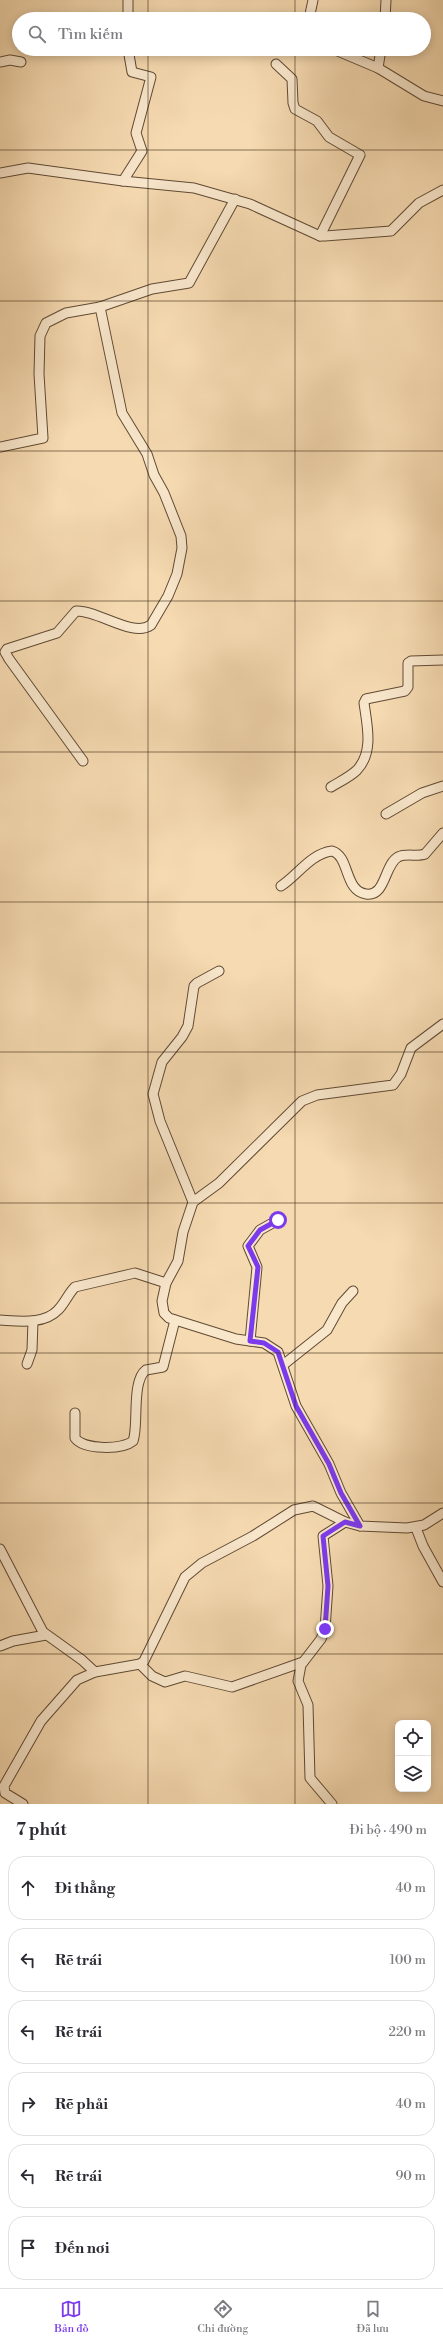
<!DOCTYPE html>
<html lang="vi">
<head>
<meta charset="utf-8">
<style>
  :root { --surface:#fff; --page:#f2f2f3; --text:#2b2b33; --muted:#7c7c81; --line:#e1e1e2; --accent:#7c3aed }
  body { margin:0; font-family:"Libre Bodoni",serif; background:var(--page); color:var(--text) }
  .controls { position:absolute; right:12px; bottom:12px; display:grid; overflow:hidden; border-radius:8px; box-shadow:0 2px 10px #0003 }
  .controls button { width:36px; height:36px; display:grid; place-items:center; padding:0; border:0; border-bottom:1px solid var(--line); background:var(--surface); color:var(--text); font:20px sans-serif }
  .stop { position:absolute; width:12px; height:12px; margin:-9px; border:3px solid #7c3aed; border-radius:50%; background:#fff }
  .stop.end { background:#7c3aed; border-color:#fff; box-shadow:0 1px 4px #0008 }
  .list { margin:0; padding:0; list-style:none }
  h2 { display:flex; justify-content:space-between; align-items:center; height:52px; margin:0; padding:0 16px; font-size:17px }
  h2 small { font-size:13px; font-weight:400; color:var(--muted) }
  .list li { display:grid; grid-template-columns:26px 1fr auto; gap:12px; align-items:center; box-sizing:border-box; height:64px; margin:0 8px 8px; padding:0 8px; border:1px solid var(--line); border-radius:16px }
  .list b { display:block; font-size:15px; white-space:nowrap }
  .list em { font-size:13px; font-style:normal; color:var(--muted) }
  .icon { flex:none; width:22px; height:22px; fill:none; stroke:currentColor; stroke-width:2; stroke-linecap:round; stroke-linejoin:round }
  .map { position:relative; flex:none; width:443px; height:1804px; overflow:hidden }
  .search { position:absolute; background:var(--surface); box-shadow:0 2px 10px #0003; left:12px; right:12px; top:12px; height:44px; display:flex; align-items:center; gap:10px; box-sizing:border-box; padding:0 14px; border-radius:22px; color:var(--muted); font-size:15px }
  .sheet { height:484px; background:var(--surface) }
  nav { display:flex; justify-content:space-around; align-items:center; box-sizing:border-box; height:56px; border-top:1px solid var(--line); background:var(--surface); font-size:11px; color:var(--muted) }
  nav a { display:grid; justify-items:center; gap:2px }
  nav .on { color:var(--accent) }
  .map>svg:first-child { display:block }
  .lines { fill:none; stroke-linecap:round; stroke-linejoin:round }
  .minor-casing { stroke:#604a34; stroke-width:11 }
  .minor { stroke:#f9e7cc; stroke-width:9 }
  .route { stroke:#7c3aed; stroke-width:5 }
  .grid { fill:none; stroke:#2e1a0a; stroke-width:1; stroke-opacity:0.55 }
</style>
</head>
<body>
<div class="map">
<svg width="443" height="1804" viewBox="0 0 443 1804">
  <rect width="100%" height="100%" fill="#f6dab1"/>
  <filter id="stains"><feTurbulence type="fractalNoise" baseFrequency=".005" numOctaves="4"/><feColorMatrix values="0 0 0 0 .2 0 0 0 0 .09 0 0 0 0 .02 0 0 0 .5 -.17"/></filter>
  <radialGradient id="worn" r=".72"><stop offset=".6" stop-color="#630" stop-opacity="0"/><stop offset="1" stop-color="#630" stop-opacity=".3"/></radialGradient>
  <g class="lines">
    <defs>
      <g id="minor">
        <path d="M128,19V0"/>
        <path d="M309,19L313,0"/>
        <path d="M385,19L386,0"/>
        <path d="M333,49L378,68L424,96L443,101"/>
        <path d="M0,62L10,60L21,62"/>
        <path d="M276,64L292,79L293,103L295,109L317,121L329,137L360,155L320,236"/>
        <path d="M378,68L381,49"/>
        <path d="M0,173L28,168L123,181L194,188L250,204L320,236H325L391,231L419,203L443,190"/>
        <path d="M123,181L142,151L136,133L151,77L132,72L128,49"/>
        <path d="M0,447L43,438L39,374L40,336L46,323L66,313L100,307L152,289L189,283L235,199"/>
        <path d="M83,761L9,659L5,652L7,649L57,633L76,611C98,610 133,638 151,625L168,596L177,574L182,548L181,536L164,493L154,475L147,454L122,413L100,307"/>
        <path d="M331,787C339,782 350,777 357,770C374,752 367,725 364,703L366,699L405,691L408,687V663L411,661L443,660"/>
        <path d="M386,814L422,793L443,786"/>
        <path d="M281,886C298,875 310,854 332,851C350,856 344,891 366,894C386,897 384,865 398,857C406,853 417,857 425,854L443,833"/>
        <path d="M193,1202L160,1121L153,1094L162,1062L182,1037L188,1026L194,986L197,983L219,971"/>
        <path d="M0,1320C18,1321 44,1325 58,1310C65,1303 68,1294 75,1287L135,1273L166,1283"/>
        <path d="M250,1341L257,1267L248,1246L260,1230L278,1220"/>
        <path d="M27,1364L32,1350L33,1321"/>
        <path d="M283,1365L327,1330L342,1303L353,1291"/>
        <path d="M75,1413V1438C84,1450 122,1450 133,1441C139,1426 131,1381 146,1370L163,1367L175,1320"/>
        <path d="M360,1526L341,1493L329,1464L296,1406L278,1352L264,1343L236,1339L169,1318L164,1313L162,1301L166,1283L178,1261L183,1232L193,1202L219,1183L302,1101L317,1095L393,1085L401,1074L411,1048L443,1024"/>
        <path d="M416,1528L423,1546L443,1582"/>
        <path d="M0,1549L43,1632L82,1660L95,1672"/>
        <path d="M0,1646L13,1641L46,1635"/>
        <path d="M140,1664L152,1676L165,1682L185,1676L232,1687L303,1662"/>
        <path d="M23,1804L5,1793L4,1786L41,1721L77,1680L95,1672L140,1664L144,1661L185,1577L202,1563L253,1536L294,1510L313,1506L345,1522L360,1526L407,1528L424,1525L443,1513"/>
        <path d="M332,1804L310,1778L308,1705L298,1681L301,1665L321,1639L325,1629L328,1586L323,1536L345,1522"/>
      </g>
    </defs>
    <!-- minor casing -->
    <use href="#minor" class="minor-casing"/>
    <!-- minor -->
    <use href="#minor" class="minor"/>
  </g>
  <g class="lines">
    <!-- route -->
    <path class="route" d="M278,1220L260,1230L248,1246L258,1267L250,1341L264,1343L278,1352L296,1406L329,1464L341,1493L360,1526L345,1522L323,1536L328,1586L325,1629"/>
  </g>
  <!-- grid -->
  <path class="grid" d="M148,0V19M295,0V19M148,49V1804M295,49V1804M0,150H443M0,301H443M0,451H443M0,601H443M0,752H443M0,902H443M0,1052H443M0,1203H443M0,1353H443M0,1503H443M0,1654H443"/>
  <rect width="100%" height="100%" filter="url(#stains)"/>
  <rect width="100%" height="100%" fill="url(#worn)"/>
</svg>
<div class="controls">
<button><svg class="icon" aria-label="locate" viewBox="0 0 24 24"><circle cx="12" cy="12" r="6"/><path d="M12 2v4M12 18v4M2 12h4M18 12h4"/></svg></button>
<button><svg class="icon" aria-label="layers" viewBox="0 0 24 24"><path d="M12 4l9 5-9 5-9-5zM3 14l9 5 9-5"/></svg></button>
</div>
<div class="stop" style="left:278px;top:1220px"></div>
<div class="stop end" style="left:325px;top:1629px"></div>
<div class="search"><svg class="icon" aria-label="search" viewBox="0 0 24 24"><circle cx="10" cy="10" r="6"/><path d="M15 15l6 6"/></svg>Tìm kiếm</div>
</div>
<section class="sheet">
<h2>7 phút<small>Đi bộ · 490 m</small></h2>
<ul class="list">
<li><svg class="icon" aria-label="ahead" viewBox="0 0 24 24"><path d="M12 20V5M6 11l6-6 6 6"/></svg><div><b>Đi thẳng</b></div><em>40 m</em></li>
<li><svg class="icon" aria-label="left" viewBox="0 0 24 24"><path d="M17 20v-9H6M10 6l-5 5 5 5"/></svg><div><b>Rẽ trái</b></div><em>100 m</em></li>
<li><svg class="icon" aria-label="left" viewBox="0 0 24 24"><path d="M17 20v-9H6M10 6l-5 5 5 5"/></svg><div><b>Rẽ trái</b></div><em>220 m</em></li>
<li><svg class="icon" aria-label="right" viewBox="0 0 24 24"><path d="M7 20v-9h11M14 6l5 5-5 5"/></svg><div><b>Rẽ phải</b></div><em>40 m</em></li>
<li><svg class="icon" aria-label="left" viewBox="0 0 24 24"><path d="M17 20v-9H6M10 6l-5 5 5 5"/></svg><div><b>Rẽ trái</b></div><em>90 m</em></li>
<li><svg class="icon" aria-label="arrive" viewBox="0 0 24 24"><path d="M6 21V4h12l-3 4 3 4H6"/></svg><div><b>Đến nơi</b></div></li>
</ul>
</section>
<nav>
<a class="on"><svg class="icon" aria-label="map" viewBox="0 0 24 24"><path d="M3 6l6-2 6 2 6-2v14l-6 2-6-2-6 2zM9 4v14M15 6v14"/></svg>Bản đồ</a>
<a><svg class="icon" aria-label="directions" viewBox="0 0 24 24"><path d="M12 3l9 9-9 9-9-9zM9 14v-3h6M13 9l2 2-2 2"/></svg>Chỉ đường</a>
<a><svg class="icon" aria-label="saved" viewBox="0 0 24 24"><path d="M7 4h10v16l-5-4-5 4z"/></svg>Đã lưu</a>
</nav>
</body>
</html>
